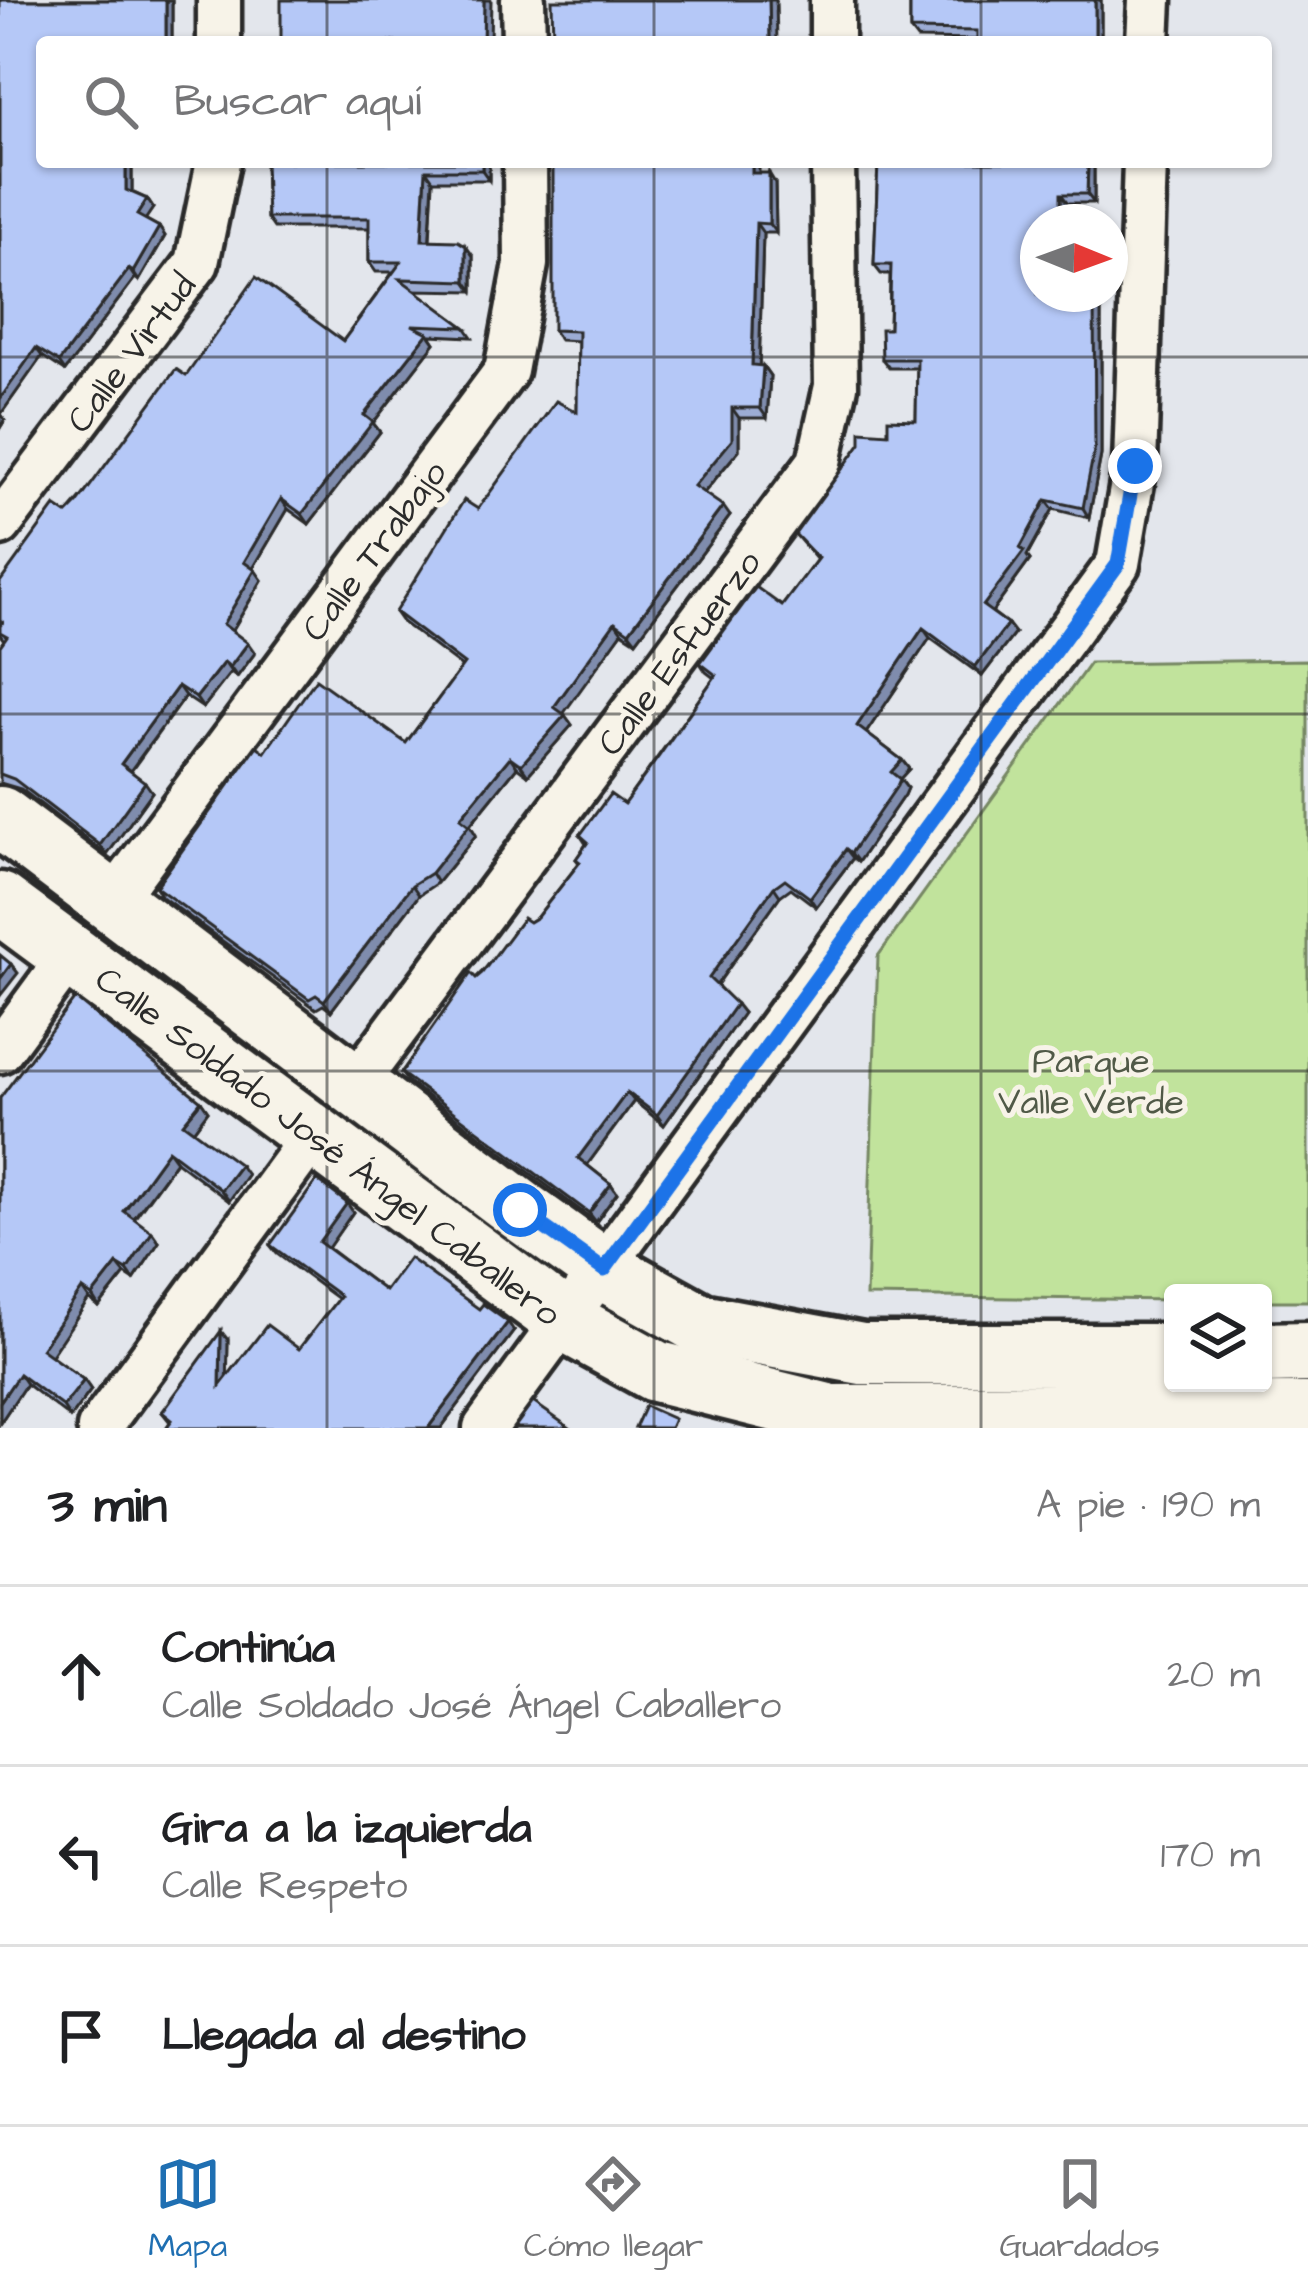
<!DOCTYPE html>
<html lang="es">
<head>
<meta charset="utf-8">
<style>
  :root { --surface:#fff; --page:#f6f6f6; --text:#202124; --muted:#757577; --line:#e0e0e0; --accent:#1f6fb2 }
  body { margin:0; font-family:"Architects Daughter",sans-serif; background:var(--page); color:var(--text) }
  .controls { position:absolute; right:36px; bottom:36px; display:grid; overflow:hidden; border-radius:12px; box-shadow:0 3px 9px #0004 }
  .controls button { width:108px; height:108px; display:grid; place-items:center; padding:0; border:0; border-bottom:3px solid var(--line); background:var(--surface); color:var(--text); font:60px sans-serif }
  .compass { position:absolute; left:1020px; top:204px; width:108px; height:108px; border-radius:50%; background:var(--surface); box-shadow:0 3px 9px #0004; rotate:91deg }
  .stop { position:absolute; width:36px; height:36px; margin:-27px; border:9px solid #1a73e8; border-radius:50%; background:#fff }
  .stop.end { background:#1a73e8; border-color:#fff; box-shadow:0 3px 12px #0008 }
  .list { margin:0; padding:0; list-style:none }
  h2 { display:flex; justify-content:space-between; align-items:center; height:156px; margin:0; padding:0 48px; font-size:51px }
  h2 small { font-size:39px; font-weight:400; color:var(--muted) }
  .list li { display:grid; grid-template-columns:78px 1fr auto; gap:36px; align-items:center; box-sizing:border-box; height:180px; padding:0 48px; border-top:3px solid var(--line) }
  .list b { display:block; font-size:45px; white-space:nowrap }
  .list p { margin:0; font-size:39px; white-space:nowrap; color:var(--muted) }
  .list em { font-size:39px; font-style:normal; color:var(--muted) }
  .icon { flex:none; width:66px; height:66px; fill:none; stroke:currentColor; stroke-width:2; stroke-linecap:round; stroke-linejoin:round }
  .map { position:relative; flex:none; width:1308px; height:1428px; overflow:hidden }
  .search { position:absolute; background:var(--surface); box-shadow:0 3px 9px #0004; left:36px; right:36px; top:36px; height:132px; display:flex; align-items:center; gap:30px; box-sizing:border-box; padding:0 42px; border-radius:12px; color:var(--muted); font-size:45px }
  .sheet { height:696px; background:var(--surface) }
  nav { display:flex; justify-content:space-around; align-items:center; box-sizing:border-box; height:168px; border-top:3px solid var(--line); background:var(--surface); font-size:33px; color:var(--muted) }
  nav a { display:grid; justify-items:center; gap:6px }
  nav .on { color:var(--accent) }
  .map>svg:first-child { display:block }
  .green { fill:#c1e39c; stroke:#768764; stroke-width:3 }
  .lines { fill:none; stroke-linecap:round; stroke-linejoin:round }
  .street-casing { stroke:#2b2b2b; stroke-width:51 }
  .secondary-casing { stroke:#2b2b2b; stroke-width:69 }
  .street { stroke:#f7f3e8; stroke-width:42 }
  .secondary { stroke:#f7f3e8; stroke-width:60 }
  .wall { fill:#9cacd4; stroke:#2b2b2b; stroke-width:3 }
  .shaded-wall { fill:#7f8cad; stroke:#2b2b2b; stroke-width:3 }
  .building { fill:#b5c8f7; stroke:#2b2b2b; stroke-width:3 }
  .route { stroke:#1a73e8; stroke-width:15 }
  .grid { fill:none; stroke:#2b2b2b; stroke-width:3; stroke-opacity:0.55 }
  .labels { text-anchor:middle; stroke-width:10; stroke-linejoin:round; paint-order:stroke }
  .street-label { font-size:36px; fill:#2b2b2b; stroke:#f7f3e8 }
  .park-label { font-size:36px; fill:#505947; stroke:#f7f3e8 }
</style>
</head>
<body>
<div class="map">
<svg width="1308" height="1428" viewBox="0 0 1308 1428">
  <rect width="100%" height="100%" fill="#e3e6ec"/>
  <filter id="ink" filterUnits="userSpaceOnUse"><feTurbulence type="fractalNoise" baseFrequency=".00833" numOctaves="2"/><feDisplacementMap in="SourceGraphic" scale="24" xChannelSelector="R" yChannelSelector="G"/><feConvolveMatrix kernelMatrix="1 2 1 2 8 2 1 2 1" color-interpolation-filters="sRGB"/></filter>
  <g filter="url(#ink)">
    <!-- green -->
    <path class="green" d="M1308,660V1301H1263V1293H1173V1300L866,1296L878,956L1090,663Z"/>
    <g class="lines">
      <defs>
        <g id="street">
          <path d="M523,0L524,42"/>
          <path d="M832,0V42"/>
          <path d="M219,42V0"/>
          <path d="M1148,42L1150,0"/>
          <path d="M0,524L197,263L218,162"/>
          <path d="M114,899L506,371L526,264L525,162"/>
          <path d="M0,1051L71,954"/>
          <path d="M356,1083L819,462L836,386L833,162"/>
          <path d="M99,1428L313,1136"/>
          <path d="M485,1428L1118,564L1135,466L1145,162"/>
        </g>
        <g id="secondary">
          <path d="M0,817L520,1210L604,1270L701,1324L862,1354H1173"/>
          <path d="M0,903L566,1322L655,1371L832,1415L1308,1413"/>
          <path d="M1263,1353L1308,1352"/>
        </g>
      </defs>
      <!-- street casing -->
      <use href="#street" class="street-casing"/>
      <!-- secondary casing -->
      <use href="#secondary" class="secondary-casing"/>
      <!-- street -->
      <use href="#street" class="street"/>
      <!-- secondary -->
      <use href="#secondary" class="secondary"/>
    </g>
    <!-- wall -->
    <g class="wall">
      <path d="M0,0H172V42H42L132,162V192L147,199L153,208L145,219L159,227L165,236L139,281L135,278L65,371L42,356L1,414L5,420L0,428Z"/>
      <path d="M891,0H1101V42L917,39L910,30V2Z"/>
      <path d="M265,162H489V180H433L430,241L473,256V291L414,290L465,327L472,337L430,335L435,343L373,423L380,432L309,524L288,509L253,568L262,580L232,631L255,653L237,677L231,672L203,708L185,696L131,771L152,792L107,855L21,789L0,783V646L4,640L0,635V582L67,514L186,376L343,341L393,272H376L369,262V228H274L267,218Z"/>
      <path d="M878,162H1101V164H1094V203H1068L1038,294H1101V455L1089,518L1053,509L1027,556L1030,560L992,612L1008,624L1015,633L982,676L930,638L866,733L902,760L909,769L900,779L907,788L904,795L858,862L853,858L816,907L791,888L780,896L717,985L743,1013L664,1125L634,1101L587,1165L611,1184L617,1193L596,1222L408,1082L401,1073L476,978L529,922L537,917L579,863L576,859L586,844L580,835L624,804L714,678L706,672L700,663L782,606L817,560L795,534L888,433L916,420L917,368H889L882,359L889,329L890,274H881L874,265Z"/>
      <path d="M759,173L775,183L776,233H763L759,366H763L770,376L767,418H739V450L704,493L730,516L636,641L622,632L563,713L572,725L528,775L517,767L470,825L476,835L437,883L419,895L331,1011L323,1005L316,1009L162,897L156,887L265,752L406,743L462,667L402,622L395,612L478,509L577,412L578,341L560,340L553,330Z"/>
      <path d="M0,1098L201,1101L208,1111L193,1131L247,1175L229,1201L176,1161L134,1219L159,1242L134,1280L125,1274L99,1307L89,1299L50,1356L84,1380L91,1390L70,1418L26,1384L0,1423Z"/>
      <path d="M347,1203L353,1212L328,1248L385,1291L479,1309L514,1331L441,1428H166L170,1422L162,1412L228,1340L227,1377L299,1349L338,1299L277,1254L270,1245Z"/>
    </g>
    <!-- shaded-wall -->
    <g class="shaded-wall">
      <rect x="166" y="0" width="6" height="42"/>
      <path d="M484,0H491L490,42H483Z"/>
      <path d="M769,0H776L777,42H770Z"/>
      <rect x="1095" y="0" width="6" height="42"/>
      <path d="M126,162H132V198L126,190Z"/>
      <path d="M482,162H489V180L482,170Z"/>
      <path d="M752,162H759V183L752,173Z"/>
      <path d="M1088,162L1094,164V203L1087,194Z"/>
      <path d="M426,170L433,180L429,250L422,240Z"/>
      <path d="M769,173L775,183L776,233L769,224Z"/>
      <path d="M1061,194L1068,203V222H1061Z"/>
      <path d="M147,199L153,208L143,223L137,215Z"/>
      <path d="M756,223L763,233L759,375L752,365Z"/>
      <path d="M159,227L165,236L139,281L133,272Z"/>
      <path d="M466,246L473,256V291L466,281Z"/>
      <path d="M129,269L135,278L65,371L59,362Z"/>
      <path d="M1094,294H1101V455L1089,518L1083,508Z"/>
      <path d="M428,333L435,343L373,423L380,432L309,524L302,514L364,415Z"/>
      <path d="M36,348L42,356L1,414L5,420L0,428V399Z"/>
      <path d="M763,366L770,376L767,418L760,408Z"/>
      <path d="M732,408L739,418V450L701,496L694,486Z"/>
      <path d="M281,499L288,509L251,572L244,562Z"/>
      <path d="M1046,500L1053,509L1027,556L1030,560L990,615L983,606L1020,548Z"/>
      <path d="M723,506L730,516L636,641L629,632Z"/>
      <path d="M255,570L262,580L230,634L223,624Z"/>
      <path d="M615,622L622,632L561,717L554,707Z"/>
      <path d="M1008,624L1015,633L982,676L975,667Z"/>
      <path d="M923,628L930,638L864,736L857,726Z"/>
      <path d="M248,643L255,653L237,677L230,667Z"/>
      <path d="M224,662L231,672L203,708L196,698Z"/>
      <path d="M178,686L185,696L128,774L121,764Z"/>
      <path d="M565,715L572,725L528,775L521,765Z"/>
      <path d="M510,757L517,767L470,825L476,835L437,883L431,873L460,818Z"/>
      <path d="M902,760L909,769L898,781L891,772Z"/>
      <path d="M900,779L907,788L904,795L858,862L851,853Z"/>
      <path d="M145,782L152,792L107,855L100,845Z"/>
      <path d="M846,849L853,858L816,907L810,898Z"/>
      <path d="M412,885L419,895L331,1011L324,1001Z"/>
      <path d="M774,887L780,896L715,987L709,978Z"/>
      <path d="M11,964L18,973L0,996V979Z"/>
      <path d="M736,1004L743,1013L664,1125L657,1115Z"/>
      <path d="M627,1092L634,1101L585,1168L578,1158Z"/>
      <path d="M201,1101L208,1111L191,1134L183,1123Z"/>
      <path d="M168,1150L176,1161L131,1222L124,1211Z"/>
      <path d="M240,1165L247,1175L229,1201L221,1190Z"/>
      <path d="M611,1184L617,1193L596,1222L589,1213Z"/>
      <path d="M347,1203L353,1212L326,1251L319,1242Z"/>
      <path d="M152,1232L159,1242L134,1280L127,1270Z"/>
      <path d="M117,1264L125,1274L99,1307L92,1296Z"/>
      <path d="M82,1289L89,1299L48,1360L41,1349Z"/>
      <path d="M508,1322L514,1331L441,1428H428Z"/>
      <path d="M221,1331L228,1340L227,1395L220,1386Z"/>
      <path d="M19,1374L26,1384L0,1423V1402Z"/>
      <path d="M84,1380L91,1390L70,1418L63,1407Z"/>
    </g>
    <!-- building -->
    <g class="building">
      <path d="M0,0H166V42H42V162H126V190L147,199L137,215L159,227L133,272L129,269L59,362L36,348L0,399Z"/>
      <path d="M281,0H484L483,42H281Z"/>
      <path d="M552,0H769L770,42H553Z"/>
      <path d="M910,0H1095V42H977V31L910,30Z"/>
      <path d="M265,162H482V170H426L422,240L458,241L466,246V281L400,279L465,327L412,325L428,333L364,415L373,422L302,514L281,499L244,562L255,570L223,624L248,643L230,667L224,662L196,698L178,686L121,764L145,782L100,845L14,779L0,774V646L7,636L0,632V626L3,622L0,620V582L55,506L67,514L77,504L176,369L186,376L256,277L343,341L401,262H369V218H267Z"/>
      <path d="M553,162H752V173H769V224L756,223L752,365L763,366L760,408H732V440L694,486L723,506L629,632L615,622L554,707L565,715L521,765L510,757L460,818L469,825L431,873L412,885L324,1001L316,995L309,999L156,887L257,746L265,752L316,679L406,743L464,664L395,612L464,500L478,509L556,401L577,412L578,331L553,330Z"/>
      <path d="M878,162H1088L1087,194H1061V222H1038V294H1094L1095,446L1083,508L1046,500L1020,548L1024,551L983,606L1008,624L975,667L923,628L857,726L902,760L891,772L900,779L897,786L851,853L846,849L810,898L785,879L774,887L709,978L736,1004L657,1115L627,1092L578,1158L611,1184L589,1213L401,1073L471,973L476,978L482,973L523,918L529,922L537,917L580,862L576,859L588,842L580,835L610,794L624,804L659,756L716,675L700,663L756,587L782,606L818,558L795,534L861,443V431L888,433V419L916,420L917,359H882L881,329H889L891,265H874Z"/>
      <path d="M0,955L11,964L0,979Z"/>
      <path d="M75,998L201,1101L183,1123L240,1165L221,1190L168,1150L124,1211L152,1232L127,1270L117,1264L92,1296L82,1289L41,1349L84,1380L63,1407L19,1374L0,1402V1098Z"/>
      <path d="M317,1180L347,1203L319,1242L385,1291L409,1258L479,1309L483,1304L508,1322L428,1428H166L172,1420L162,1412L221,1331L220,1386L267,1325L299,1349L340,1296L270,1245Z"/>
      <path d="M533,1402L570,1428H514Z"/>
      <path d="M645,1406L674,1419L670,1428H635Z"/>
    </g>
  </g>
  <g class="lines" filter="url(#ink)">
    <!-- route -->
    <path class="route" d="M520,1210L604,1270L1118,564L1135,466"/>
  </g>
  <!-- grid -->
  <path class="grid" d="M327,0V42M654,0V42M981,0V42M327,162V1428M654,162V1428M981,162V1428M0,357H1308M0,714H1308M0,1071H1308"/>
  <g class="labels">
    <!-- street labels -->
    <g class="street-label">
      <text transform="translate(130 352) rotate(-53)" y="13">Calle Virtud</text>
      <text transform="translate(373 550) rotate(-53)" y="13">Calle Trabajo</text>
      <text transform="translate(678 652) rotate(-53)" y="13">Calle Esfuerzo</text>
      <text transform="translate(329 1145) rotate(37)" y="13">Calle Soldado José Ángel Caballero</text>
    </g>
    <!-- park labels -->
    <g class="park-label">
      <text x="1091" y="1072">Parque<tspan x="1091" dy="41">Valle Verde</tspan></text>
    </g>
  </g>
</svg>
<div class="controls">
<button><svg class="icon" aria-label="layers" viewBox="0 0 24 24"><path d="M12 4l9 5-9 5-9-5zM3 14l9 5 9-5"/></svg></button>
</div>
<svg class="compass" viewBox="-18 -18 36 36"><path d="M0-13l5 13h-10z" fill="#e53935"/><path d="M0 13l5-13h-10z" fill="#757577"/></svg>
<div class="stop" style="left:520px;top:1210px"></div>
<div class="stop end" style="left:1135px;top:466px"></div>
<div class="search"><svg class="icon" aria-label="search" viewBox="0 0 24 24"><circle cx="10" cy="10" r="6"/><path d="M15 15l6 6"/></svg>Buscar aquí</div>
</div>
<section class="sheet">
<h2>3 min<small>A pie · 190 m</small></h2>
<ul class="list">
<li><svg class="icon" aria-label="ahead" viewBox="0 0 24 24"><path d="M12 20V5M6 11l6-6 6 6"/></svg><div><b>Continúa</b><p>Calle Soldado José Ángel Caballero</p></div><em>20 m</em></li>
<li><svg class="icon" aria-label="left" viewBox="0 0 24 24"><path d="M17 20v-9H6M10 6l-5 5 5 5"/></svg><div><b>Gira a la izquierda</b><p>Calle Respeto</p></div><em>170 m</em></li>
<li><svg class="icon" aria-label="arrive" viewBox="0 0 24 24"><path d="M6 21V4h12l-3 4 3 4H6"/></svg><div><b>Llegada al destino</b></div></li>
</ul>
</section>
<nav>
<a class="on"><svg class="icon" aria-label="map" viewBox="0 0 24 24"><path d="M3 6l6-2 6 2 6-2v14l-6 2-6-2-6 2zM9 4v14M15 6v14"/></svg>Mapa</a>
<a><svg class="icon" aria-label="directions" viewBox="0 0 24 24"><path d="M12 3l9 9-9 9-9-9zM9 14v-3h6M13 9l2 2-2 2"/></svg>Cómo llegar</a>
<a><svg class="icon" aria-label="saved" viewBox="0 0 24 24"><path d="M7 4h10v16l-5-4-5 4z"/></svg>Guardados</a>
</nav>
</body>
</html>
